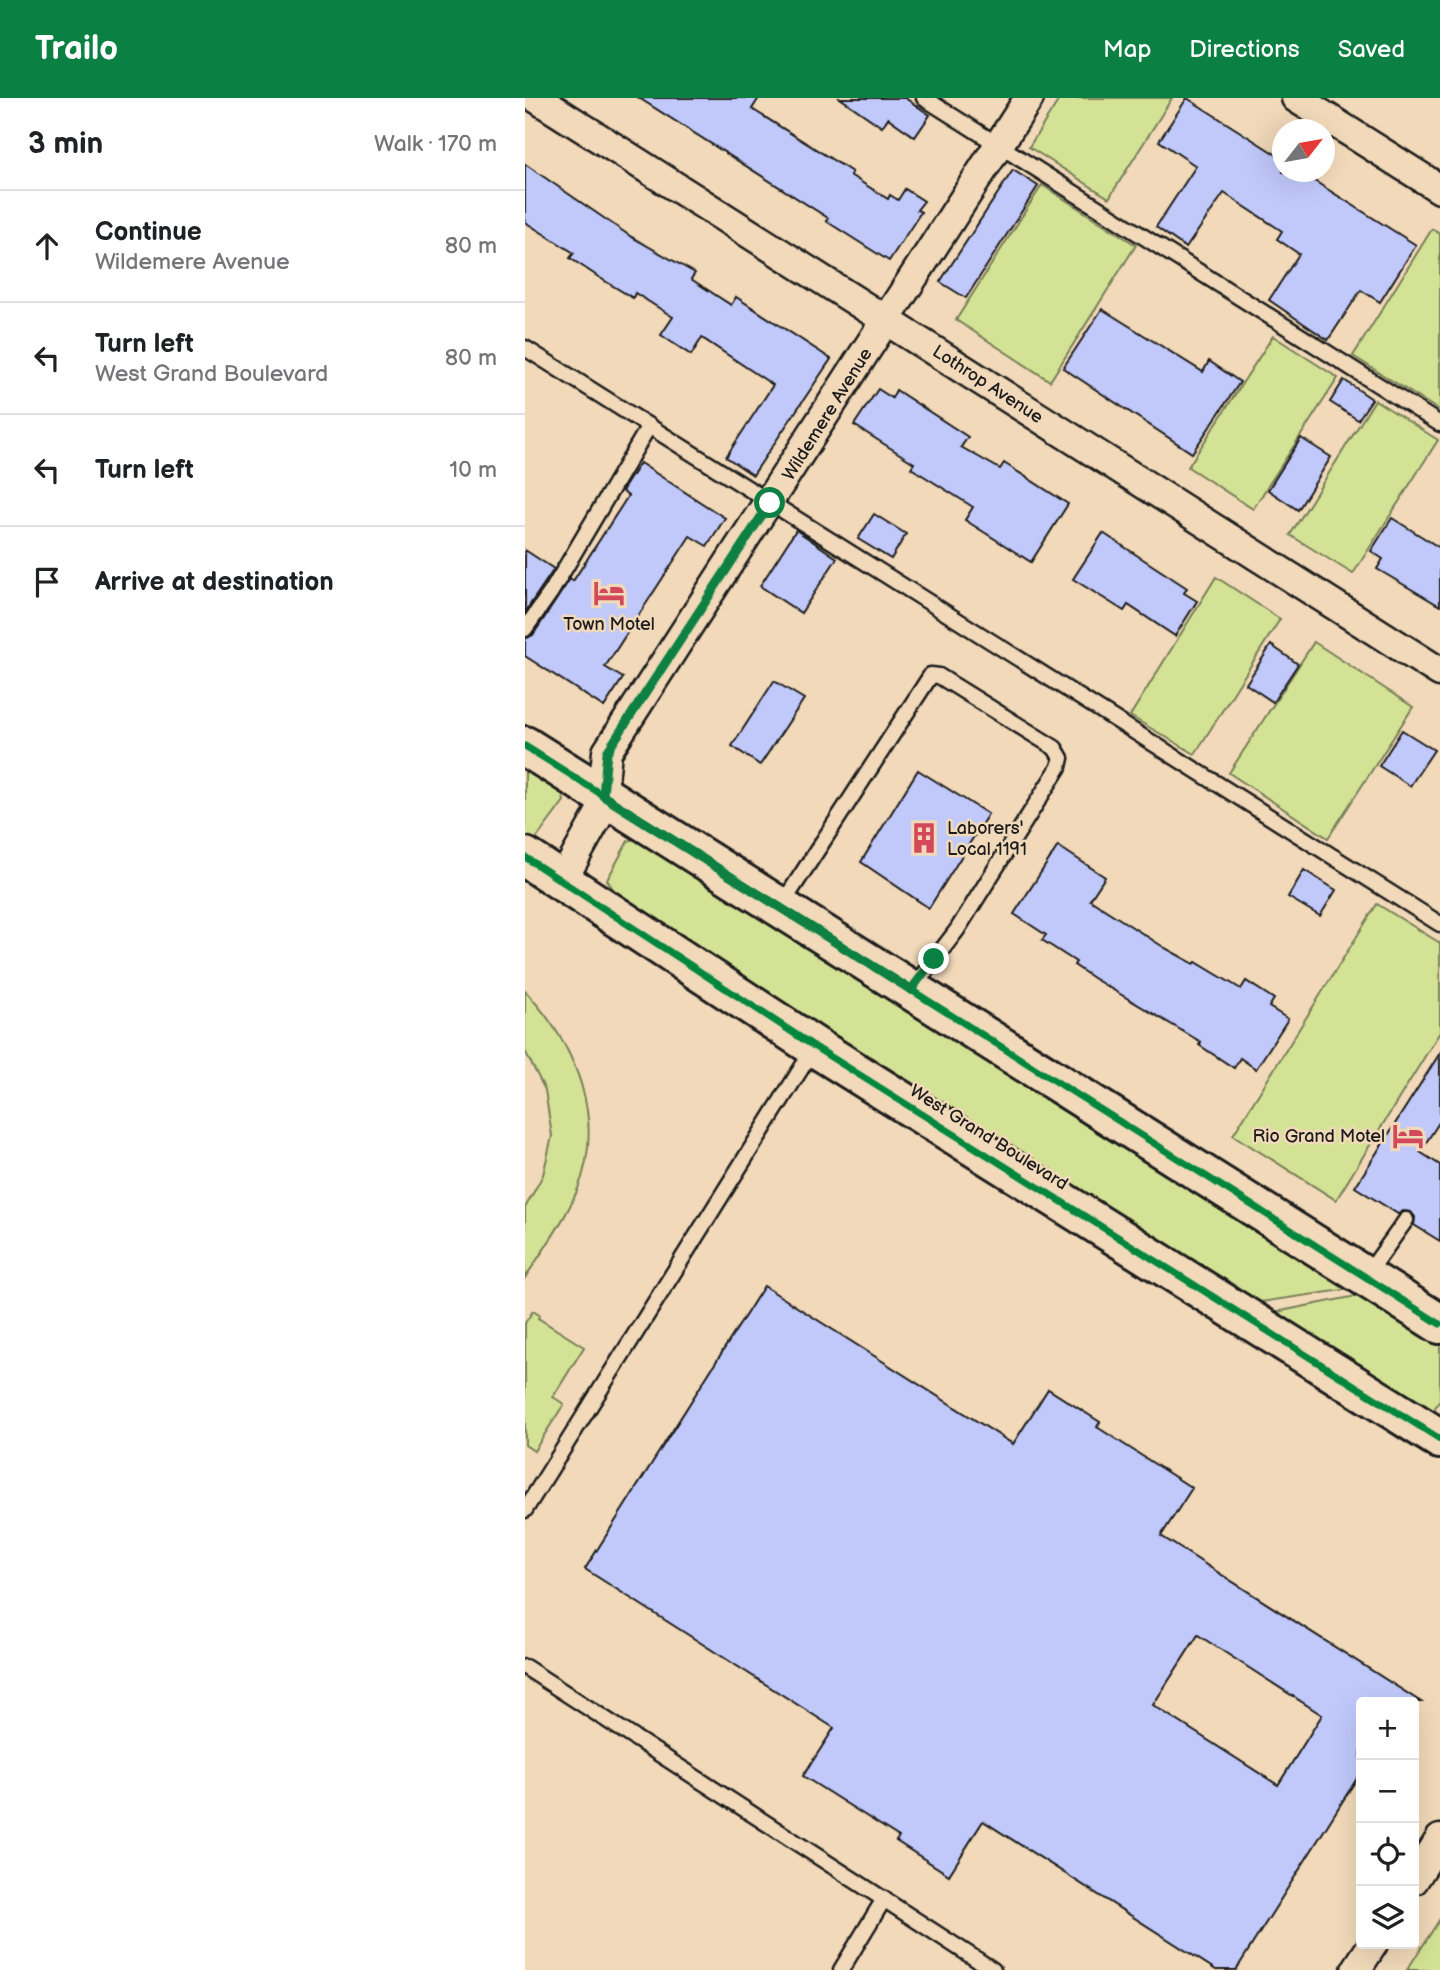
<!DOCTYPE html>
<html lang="en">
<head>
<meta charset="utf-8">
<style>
  :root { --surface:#fff; --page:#f6f6f6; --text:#202124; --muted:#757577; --line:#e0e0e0; --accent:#0b8043 }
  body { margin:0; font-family:"Balsamiq Sans",sans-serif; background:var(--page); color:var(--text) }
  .controls { position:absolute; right:21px; bottom:21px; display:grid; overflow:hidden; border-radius:7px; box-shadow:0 7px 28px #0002 }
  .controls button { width:63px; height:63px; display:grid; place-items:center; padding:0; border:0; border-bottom:2px solid var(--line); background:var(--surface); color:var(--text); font:35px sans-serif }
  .compass { position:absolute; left:747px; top:21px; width:63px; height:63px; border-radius:50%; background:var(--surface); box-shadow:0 7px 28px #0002; rotate:59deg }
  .stop { position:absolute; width:21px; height:21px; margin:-16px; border:5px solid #0b8043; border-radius:50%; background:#fff }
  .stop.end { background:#0b8043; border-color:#fff; box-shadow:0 2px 7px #0008 }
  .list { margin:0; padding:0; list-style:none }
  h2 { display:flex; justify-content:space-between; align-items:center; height:91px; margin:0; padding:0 28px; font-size:30px }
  h2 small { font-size:23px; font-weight:400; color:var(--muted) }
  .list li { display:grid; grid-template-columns:46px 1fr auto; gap:21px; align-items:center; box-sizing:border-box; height:112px; padding:0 28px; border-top:2px solid var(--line) }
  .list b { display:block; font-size:26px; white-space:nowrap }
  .list p { margin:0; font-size:23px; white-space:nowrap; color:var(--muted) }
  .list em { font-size:23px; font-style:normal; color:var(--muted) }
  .icon { flex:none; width:38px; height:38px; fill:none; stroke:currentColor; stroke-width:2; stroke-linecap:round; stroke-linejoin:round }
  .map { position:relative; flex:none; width:915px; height:1872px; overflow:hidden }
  header { display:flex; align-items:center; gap:42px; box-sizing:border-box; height:98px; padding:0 35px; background:var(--accent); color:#fff }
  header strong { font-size:33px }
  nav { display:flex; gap:38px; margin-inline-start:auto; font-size:24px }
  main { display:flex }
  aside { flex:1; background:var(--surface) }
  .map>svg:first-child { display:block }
  .green { fill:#d4e295; stroke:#787f58; stroke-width:2 }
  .building { fill:#c1c9fb; stroke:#1c1c1c; stroke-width:2; fill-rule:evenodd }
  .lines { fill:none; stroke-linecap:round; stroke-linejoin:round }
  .lane-casing { stroke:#1c1c1c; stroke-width:19 }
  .street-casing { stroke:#1c1c1c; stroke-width:33 }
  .secondary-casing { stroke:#1c1c1c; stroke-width:44 }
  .lane { stroke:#f1d9b9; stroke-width:14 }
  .street { stroke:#f1d9b9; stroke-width:28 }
  .secondary { stroke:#f1d9b9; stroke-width:38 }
  .cycleway-casing { stroke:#f1d9b9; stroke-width:11 }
  .cycleway { stroke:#00873e; stroke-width:7 }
  .route { stroke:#0b8043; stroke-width:9 }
  .labels { text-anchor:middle; stroke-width:5; stroke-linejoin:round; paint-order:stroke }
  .street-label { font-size:18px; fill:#1c1c1c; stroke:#f1d9b9 }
  .poi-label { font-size:18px; fill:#1c1c1c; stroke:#f1d9b9 }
</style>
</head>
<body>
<header>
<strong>Trailo</strong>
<nav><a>Map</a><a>Directions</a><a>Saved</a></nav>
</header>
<main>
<aside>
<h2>3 min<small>Walk · 170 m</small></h2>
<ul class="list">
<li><svg class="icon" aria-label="ahead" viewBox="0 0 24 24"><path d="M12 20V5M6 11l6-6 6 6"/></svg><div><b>Continue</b><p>Wildemere Avenue</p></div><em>80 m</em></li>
<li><svg class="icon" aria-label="left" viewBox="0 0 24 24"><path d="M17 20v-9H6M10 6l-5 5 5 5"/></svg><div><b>Turn left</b><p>West Grand Boulevard</p></div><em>80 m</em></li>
<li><svg class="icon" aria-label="left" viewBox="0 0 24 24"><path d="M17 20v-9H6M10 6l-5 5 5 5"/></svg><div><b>Turn left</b></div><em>10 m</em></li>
<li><svg class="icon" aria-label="arrive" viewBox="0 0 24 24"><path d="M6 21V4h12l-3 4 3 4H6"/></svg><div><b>Arrive at destination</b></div></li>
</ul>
</aside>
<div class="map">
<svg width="915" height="1872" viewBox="0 0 915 1872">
  <rect width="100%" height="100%" fill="#f1d9b9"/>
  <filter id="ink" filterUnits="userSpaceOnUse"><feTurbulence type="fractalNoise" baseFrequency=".0143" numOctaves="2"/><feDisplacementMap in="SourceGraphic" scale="14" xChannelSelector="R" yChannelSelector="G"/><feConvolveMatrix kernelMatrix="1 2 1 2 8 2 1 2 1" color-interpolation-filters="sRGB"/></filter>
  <g filter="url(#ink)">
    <!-- green -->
    <g class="green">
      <path d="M535,0H647L584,100L504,49Z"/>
      <path d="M517,87L611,147L525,283L431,222Z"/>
      <path d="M907,131L915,136V313L828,258Z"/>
      <path d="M748,238L813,280L728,411L663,369Z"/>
      <path d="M850,302L913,342L828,476L765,437Z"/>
      <path d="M691,479L755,521L670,656L605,618Z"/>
      <path d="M789,544L888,609L803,740L704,675Z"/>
      <path d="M0,666L36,689L39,703L8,745L0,744Z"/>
      <path d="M117,739L825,1191L729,1205L96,802L82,782L103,743Z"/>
      <path d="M852,806L915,845V934L811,1102L708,1037Z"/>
      <path d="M0,893C50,946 82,1021 52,1093C39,1124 18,1152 0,1180V1110L18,1077L27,1038L20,992L0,953Z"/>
      <path d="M836,1197L915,1247V1302L906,1316L741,1216Z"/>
      <path d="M8,1213L14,1217L13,1220L59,1249L28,1299L39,1306L9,1353L0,1347V1225Z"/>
      <path d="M915,1821V1872H882Z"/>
    </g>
    <!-- building -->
    <g class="building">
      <path d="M114,0H234L227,11L327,74L325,77L363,101L365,97L373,102L380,91L399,103L392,112L396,114L364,163L301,123L303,120Z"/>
      <path d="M315,0H380L405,17L390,39L363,20L357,29Z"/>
      <path d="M662,0L758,61V74H775L891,147L855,204L836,192L803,242L744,202L774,156L752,141L757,133L699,95L661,150L631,129L671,68L634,43Z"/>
      <path d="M0,66L105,138L170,175L166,181L206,207L211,199L306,261L228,377L201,359L248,287L177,240L166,257L136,237L148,219L110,195L108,200L75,180L45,160L49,155L0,124Z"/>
      <path d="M488,72L513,88L441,200L415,184Z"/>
      <path d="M577,211L678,274L684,263L715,284L667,355L538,270Z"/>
      <path d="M819,282L847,301L833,322L805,304Z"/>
      <path d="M353,291L367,300L371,292L443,339L436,349L475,371L479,365L543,406L506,464L440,422L448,409L386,370L389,365L329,327Z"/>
      <path d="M776,340L806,359L773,412L743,392Z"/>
      <path d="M115,365L200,420L182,448L165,438L80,569L98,580L79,609L0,558V541L8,537L45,481L48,483L103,398L97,393Z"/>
      <path d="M349,416L381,436L366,461L333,441Z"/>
      <path d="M867,420L915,450V508L852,471L858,461L846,453Z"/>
      <path d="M271,432L312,460L276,515L235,488Z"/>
      <path d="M578,435L662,490L659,495L672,503L650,538L603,507L599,513L548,481Z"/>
      <path d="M0,452L29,471L0,514Z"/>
      <path d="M746,547L773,566L748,604L721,586Z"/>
      <path d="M249,583L279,601L235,667L207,648Z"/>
      <path d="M877,632L909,652L885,688L854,668Z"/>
      <path d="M393,672L463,716L404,810L336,764Z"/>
      <path d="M533,748L580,779L565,802L640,850L669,866L671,864L716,891L721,883L749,901L744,909L763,921L731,971L715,960L709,970L674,947L676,944L568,880L549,867L551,864L517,842L521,837L489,816Z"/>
      <path d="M779,772L811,792L795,818L763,799Z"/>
      <path d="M915,955V1023L895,1054L915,1067V1143L889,1127L890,1119L886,1114L878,1113L873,1116L830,1089Z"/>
      <path d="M239,1188L488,1346L523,1291L575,1324L572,1329L667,1390L636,1438L896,1604H836V1674L711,1872H691L458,1723L424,1777L371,1743L374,1739L278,1678L309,1630L60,1471ZM673,1537L797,1617L753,1687L628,1607Z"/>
    </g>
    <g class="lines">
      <defs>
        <g id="lane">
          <path d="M399,0L915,326"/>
          <path d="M0,250L915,826"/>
          <path d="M0,531L26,494L124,328"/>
          <path d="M256,808L406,577L414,578L530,650L536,660L534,669L432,832L387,891"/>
          <path d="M841,1178L881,1122"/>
          <path d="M0,1412L289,950"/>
          <path d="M0,1569L468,1872"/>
          <path d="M316,1872L359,1801"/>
        </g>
        <g id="street">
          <path d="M11,0L915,574"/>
          <path d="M771,0L915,91"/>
          <path d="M37,783L76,713L82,654L504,0"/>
          <path d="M889,1782L915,1741"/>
          <path d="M831,1872L848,1846"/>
        </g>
        <g id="secondary">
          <path d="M0,648L915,1226"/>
          <path d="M0,759L290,949L915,1341"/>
        </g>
      </defs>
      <!-- lane casing -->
      <use href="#lane" class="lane-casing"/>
      <!-- street casing -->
      <use href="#street" class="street-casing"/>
      <!-- secondary casing -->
      <use href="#secondary" class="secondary-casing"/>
      <!-- lane -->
      <use href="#lane" class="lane"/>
      <!-- street -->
      <use href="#street" class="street"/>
      <!-- secondary -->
      <use href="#secondary" class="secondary"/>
      <defs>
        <g id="cycleway">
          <path d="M0,648L915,1226"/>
          <path d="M0,759L290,949L915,1341"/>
        </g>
      </defs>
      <!-- cycleway casing -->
      <use href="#cycleway" class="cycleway-casing"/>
      <!-- cycleway -->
      <use href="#cycleway" class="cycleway"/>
    </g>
  </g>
  <g class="lines" filter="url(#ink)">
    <!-- route -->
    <path class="route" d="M245,405L82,654L78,698L386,892L409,861"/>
  </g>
  <!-- icons -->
  <defs>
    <symbol id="hotel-bare" viewBox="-9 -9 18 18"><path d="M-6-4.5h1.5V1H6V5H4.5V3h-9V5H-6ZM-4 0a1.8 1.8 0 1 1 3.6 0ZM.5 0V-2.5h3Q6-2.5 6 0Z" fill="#d1495b" stroke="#f1d9b9" stroke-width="2.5" paint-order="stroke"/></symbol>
    <symbol id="building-bare" viewBox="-9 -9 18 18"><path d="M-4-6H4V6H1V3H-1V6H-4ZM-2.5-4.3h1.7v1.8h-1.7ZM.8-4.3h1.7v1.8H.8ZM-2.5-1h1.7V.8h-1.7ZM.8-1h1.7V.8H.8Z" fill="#d1495b" stroke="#f1d9b9" stroke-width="2.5" paint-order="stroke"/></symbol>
  </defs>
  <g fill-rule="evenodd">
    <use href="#hotel-bare" x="62" y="473" width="44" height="44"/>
    <use href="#building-bare" x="377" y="718" width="44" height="44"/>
    <use href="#hotel-bare" x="861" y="1016" width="44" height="44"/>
  </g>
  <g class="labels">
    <!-- street labels -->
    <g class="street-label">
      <text transform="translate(463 286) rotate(33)" y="6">Lothrop Avenue</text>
      <text transform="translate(302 316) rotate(-58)" y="6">Wildemere Avenue</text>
      <text transform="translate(464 1039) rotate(32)" y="6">West Grand Boulevard</text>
    </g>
    <!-- poi labels -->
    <g class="poi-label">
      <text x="84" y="532">Town Motel</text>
      <text x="422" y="736" text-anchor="start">Laborers'<tspan x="422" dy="21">Local 1191</tspan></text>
      <text x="860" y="1044" text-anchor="end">Rio Grand Motel</text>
    </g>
  </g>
</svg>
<div class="controls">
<button>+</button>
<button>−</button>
<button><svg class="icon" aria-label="locate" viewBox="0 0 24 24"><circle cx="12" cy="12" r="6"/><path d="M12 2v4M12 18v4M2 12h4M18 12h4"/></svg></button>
<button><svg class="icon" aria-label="layers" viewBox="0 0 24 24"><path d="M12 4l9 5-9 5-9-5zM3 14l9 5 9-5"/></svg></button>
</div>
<svg class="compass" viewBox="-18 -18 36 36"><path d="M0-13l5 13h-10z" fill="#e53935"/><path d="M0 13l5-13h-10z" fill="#757577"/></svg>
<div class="stop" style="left:245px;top:405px"></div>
<div class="stop end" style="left:409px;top:861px"></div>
</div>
</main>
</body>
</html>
